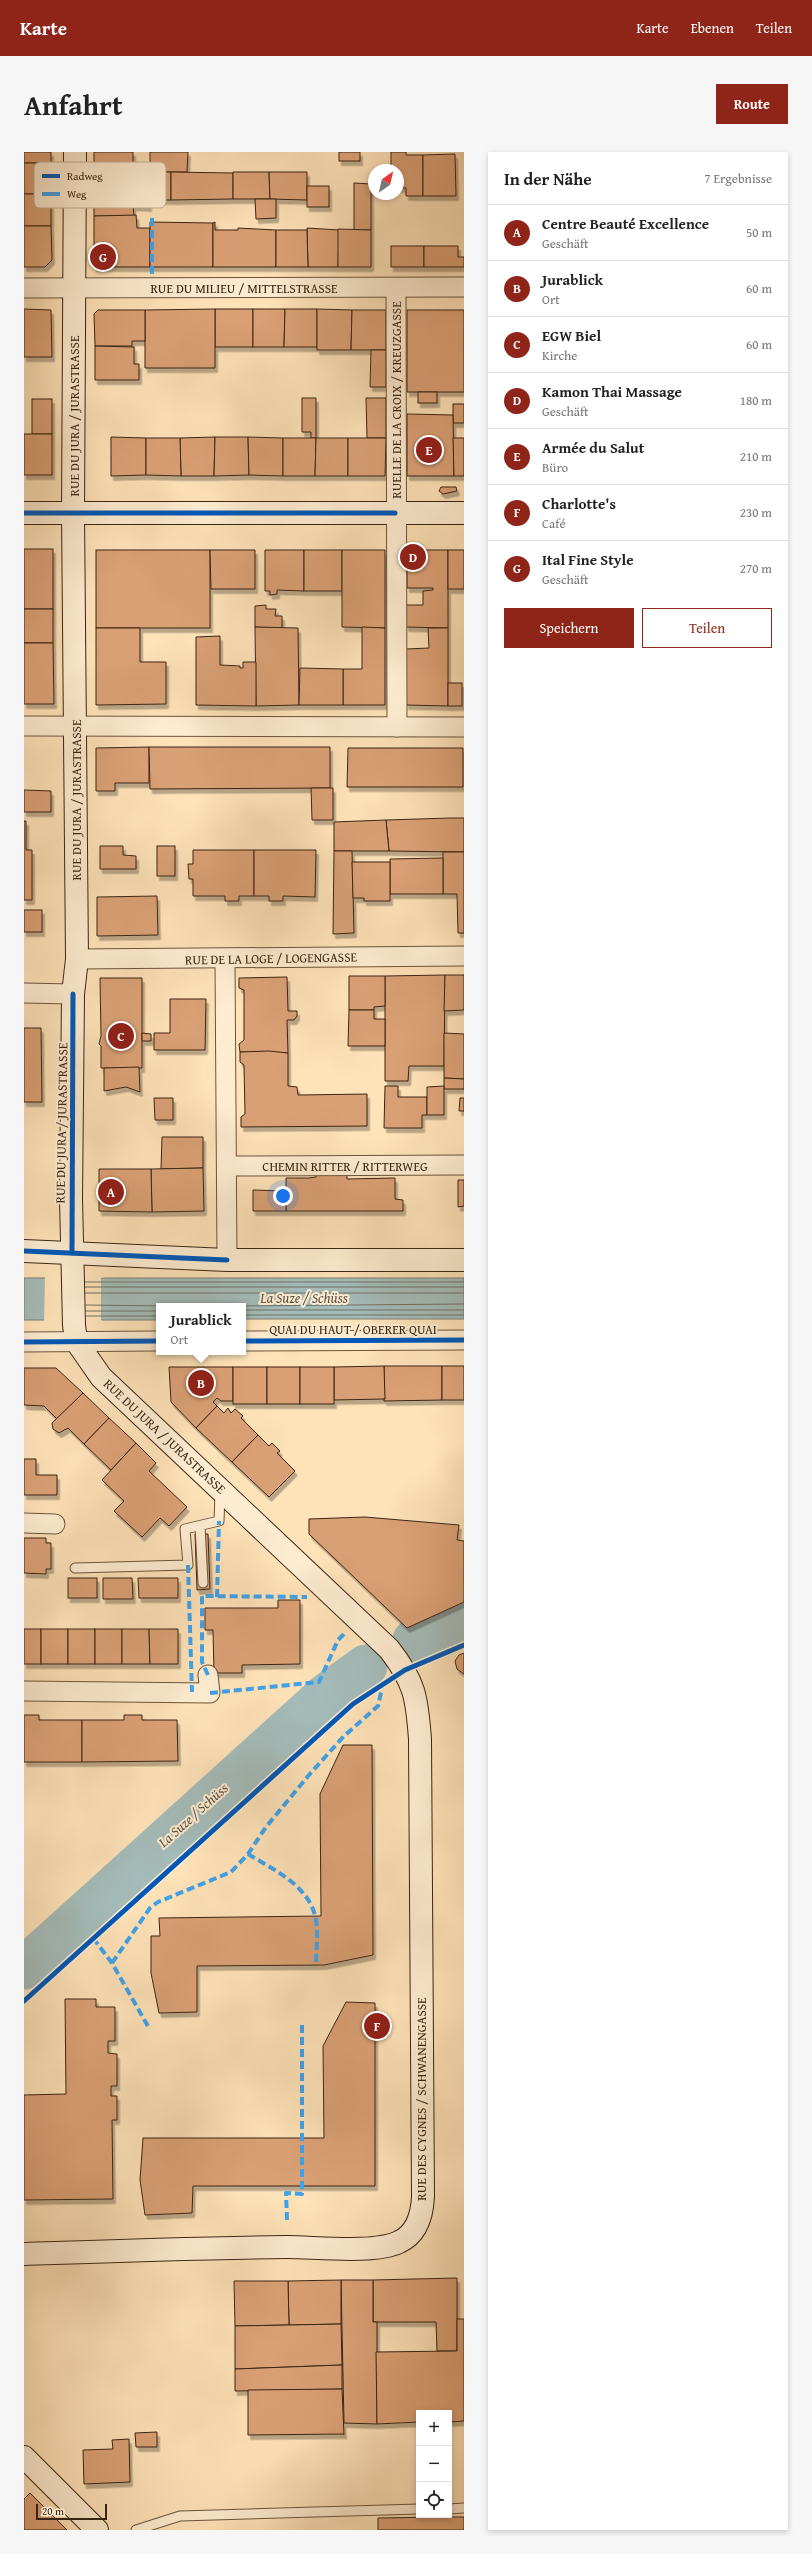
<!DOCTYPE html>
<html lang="de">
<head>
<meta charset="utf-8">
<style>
  :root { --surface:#fff; --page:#f6f6f6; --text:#222; --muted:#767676; --line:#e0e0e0; --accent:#8f2418 }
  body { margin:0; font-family:"Gentium Book Plus",serif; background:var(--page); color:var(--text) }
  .controls { position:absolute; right:12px; bottom:12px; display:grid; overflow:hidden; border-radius:0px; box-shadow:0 2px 6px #0003 }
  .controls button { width:36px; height:36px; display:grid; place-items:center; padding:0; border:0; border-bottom:1px solid var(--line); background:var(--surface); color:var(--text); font:20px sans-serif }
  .compass { position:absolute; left:344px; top:12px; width:36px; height:36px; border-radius:50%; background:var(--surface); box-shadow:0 2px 6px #0003; rotate:34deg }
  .scale { position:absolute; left:12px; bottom:10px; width:71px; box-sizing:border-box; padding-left:4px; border:2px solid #3a2513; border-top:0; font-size:11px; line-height:14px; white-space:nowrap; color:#3a2513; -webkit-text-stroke:3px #feecd1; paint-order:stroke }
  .you { position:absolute; left:259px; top:1044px; width:14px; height:14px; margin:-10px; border:3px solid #fff; border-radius:50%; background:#1a73e8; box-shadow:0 0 0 6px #1a73e833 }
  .badge { display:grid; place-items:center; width:26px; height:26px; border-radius:50%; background:var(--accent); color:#fff; font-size:13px; font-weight:700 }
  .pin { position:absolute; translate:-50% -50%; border:2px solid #fff; box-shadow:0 1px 4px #0006 }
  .popup { position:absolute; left:132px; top:1151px; width:90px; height:52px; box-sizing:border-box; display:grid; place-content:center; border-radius:0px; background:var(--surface); filter:drop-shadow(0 1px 3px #0005); font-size:13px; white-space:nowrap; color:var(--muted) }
  .popup b { font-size:15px; color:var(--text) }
  .popup::after { content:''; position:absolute; left:50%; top:100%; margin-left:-8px; border:8px solid transparent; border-top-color:var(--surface) }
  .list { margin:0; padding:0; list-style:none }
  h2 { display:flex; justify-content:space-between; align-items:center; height:52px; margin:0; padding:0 16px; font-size:17px }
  h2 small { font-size:13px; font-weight:400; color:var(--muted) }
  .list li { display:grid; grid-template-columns:26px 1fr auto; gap:12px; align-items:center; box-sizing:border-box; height:56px; padding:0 16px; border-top:1px solid var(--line) }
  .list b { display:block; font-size:15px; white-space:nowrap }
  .list p { margin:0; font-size:13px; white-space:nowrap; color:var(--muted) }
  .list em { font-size:13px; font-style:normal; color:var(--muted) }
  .actions { display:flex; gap:8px; padding:12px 16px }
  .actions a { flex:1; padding:9px 0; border:1px solid var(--accent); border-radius:0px; text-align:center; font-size:14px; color:var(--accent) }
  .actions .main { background:var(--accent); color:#fff }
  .icon { flex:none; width:22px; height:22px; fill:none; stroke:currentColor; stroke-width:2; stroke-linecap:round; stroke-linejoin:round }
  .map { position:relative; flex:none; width:440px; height:2378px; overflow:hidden; border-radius:0px }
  header { display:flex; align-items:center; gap:24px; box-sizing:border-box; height:56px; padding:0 20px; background:var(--accent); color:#fff }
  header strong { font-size:19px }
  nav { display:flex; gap:22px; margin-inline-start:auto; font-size:14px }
  .intro { display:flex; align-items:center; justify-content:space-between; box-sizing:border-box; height:96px; padding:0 24px }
  h1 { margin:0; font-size:28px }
  .button { padding:10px 18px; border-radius:0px; background:var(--accent); color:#fff; font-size:14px; font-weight:700 }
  main { display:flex; gap:24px; padding:0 24px }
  aside { flex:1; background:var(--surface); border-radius:0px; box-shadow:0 2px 6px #0003 }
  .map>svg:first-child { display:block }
  .water { fill:#a4bbb9; stroke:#7a7f77 }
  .pier { fill:#fee2b8 }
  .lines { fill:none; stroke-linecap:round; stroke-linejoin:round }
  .shore { stroke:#6f7066; stroke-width:1 }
  .river { stroke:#a4bbb9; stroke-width:43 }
  .building { fill:#daa075; stroke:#3a2513; filter:url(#shadow) }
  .lane-casing { stroke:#6b543c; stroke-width:11 }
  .street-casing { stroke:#6b543c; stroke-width:21 }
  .secondary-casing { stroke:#3a2513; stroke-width:24 }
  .lane { stroke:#feecd1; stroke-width:9 }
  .street { stroke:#feecd1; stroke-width:19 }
  .secondary { stroke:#feecd1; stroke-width:22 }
  .quiet { stroke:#3fa2ea; stroke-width:4; stroke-dasharray:8 4; stroke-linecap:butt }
  .cycleway-casing { stroke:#feecd1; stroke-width:8 }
  .cycleway { stroke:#0057b8; stroke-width:5 }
  .labels { text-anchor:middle; stroke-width:4; stroke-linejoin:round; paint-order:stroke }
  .street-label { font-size:13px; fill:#3a2513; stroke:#feecd1 }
  .water-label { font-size:14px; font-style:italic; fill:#5a5245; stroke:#feecd1 }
  .key { fill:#feecd1; stroke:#c3b098; stroke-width:1 }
  .key-label { font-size:11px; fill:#3a2513 }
</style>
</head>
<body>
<header>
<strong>Karte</strong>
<nav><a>Karte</a><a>Ebenen</a><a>Teilen</a></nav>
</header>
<div class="intro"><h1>Anfahrt</h1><a class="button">Route</a></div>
<main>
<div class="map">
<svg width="440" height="2378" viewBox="0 0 440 2378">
  <defs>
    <filter id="shadow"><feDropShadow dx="2.5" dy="4.5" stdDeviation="0" flood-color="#0004"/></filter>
  </defs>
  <rect width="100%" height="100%" fill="#fee2b8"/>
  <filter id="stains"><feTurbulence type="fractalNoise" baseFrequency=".005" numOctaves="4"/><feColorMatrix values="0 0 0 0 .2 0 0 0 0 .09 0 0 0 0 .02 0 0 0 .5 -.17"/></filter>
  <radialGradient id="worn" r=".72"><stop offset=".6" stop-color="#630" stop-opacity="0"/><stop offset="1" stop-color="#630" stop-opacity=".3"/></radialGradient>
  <!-- water -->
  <path class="water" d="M0,1126H440V1167H219V1154H135V1168H0Z"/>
  <!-- pier -->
  <path class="pier" d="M19,1124H79L81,1125L77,1126V1168L81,1170H20L21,1125Z"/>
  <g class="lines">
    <!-- shore -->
    <g class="shore">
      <path d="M61,1130H440"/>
      <path d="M61,1135H440"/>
      <path d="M61,1141H440"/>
      <path d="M62,1153L141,1154"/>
      <path d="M213,1154L440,1152"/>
      <path d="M219,1158H440"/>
      <path d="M62,1159H135"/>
      <path d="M219,1163H440"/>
      <path d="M62,1164H135"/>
    </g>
    <!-- river -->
    <g class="river">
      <path d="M390,1488L440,1466"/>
      <path d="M0,1816L302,1543L342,1514"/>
    </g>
  </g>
  <!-- building -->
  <g class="building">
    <rect x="0" y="0" width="27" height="11"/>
    <rect x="70" y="0" width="39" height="13"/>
    <path d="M126,0H164L163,20H126Z"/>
    <rect x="315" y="0" width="21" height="9"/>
    <path d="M367,0H382V3H399V44H382V36H374V18H367Z"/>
    <path d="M431,2L432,44H399V3Z"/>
    <rect x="0" y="11" width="27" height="31"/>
    <path d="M70,13H126L125,55L109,54L110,64H70Z"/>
    <path d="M126,20H147V48H125Z"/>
    <path d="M147,20L209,21V47L147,48Z"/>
    <path d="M209,20H245L246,47H209Z"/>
    <path d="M245,20H283V48L246,47Z"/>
    <path d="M330,31L347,32V78H330Z"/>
    <rect x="283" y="34" width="22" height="21"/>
    <rect x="0" y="42" width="27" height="32"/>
    <path d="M231,47H252V66L232,67Z"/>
    <path d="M112,63L113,76H126V115H70V64Z"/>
    <path d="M126,70L189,71V115H126Z"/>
    <path d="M191,70V78H214V76L252,78V115H189V71Z"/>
    <path d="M0,74H27L28,108L21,115H0Z"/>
    <path d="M283,76L315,78L314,115H284Z"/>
    <path d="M314,77L347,78V115H314Z"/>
    <path d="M252,78H283L284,115H252Z"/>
    <rect x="367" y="94" width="33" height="21"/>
    <path d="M400,94H434V105H440V115H400Z"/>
    <path d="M0,157L27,158L28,205H0Z"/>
    <rect x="191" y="157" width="38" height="38"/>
    <path d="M191,157V216H121V158Z"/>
    <path d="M229,157H261L260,195H229Z"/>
    <path d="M261,157H293V195H260Z"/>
    <path d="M293,157L328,158L327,198H293Z"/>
    <path d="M74,158H121V189H108V194H71L70,162Z"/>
    <path d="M328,158H362V198H327Z"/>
    <rect x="383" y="158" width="57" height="82"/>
    <path d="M71,194L110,195V212H115V228H71Z"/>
    <path d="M347,198H362V235H346Z"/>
    <rect x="394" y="240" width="19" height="11"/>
    <path d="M278,246H292V286H287V280H278Z"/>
    <path d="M342,246H362V286H343Z"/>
    <rect x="8" y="247" width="20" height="35"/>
    <rect x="429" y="252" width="11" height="19"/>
    <path d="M383,262L429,263L430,324H383Z"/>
    <rect x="0" y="282" width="28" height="41"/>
    <path d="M87,285L122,286V323L87,324Z"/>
    <path d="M191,285L190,324H157L156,286Z"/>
    <path d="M191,285H224L225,323L190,324Z"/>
    <path d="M224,285L259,286V324L225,323Z"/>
    <path d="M122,286H156L157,324L122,323Z"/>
    <path d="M259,286H292L291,324H259Z"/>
    <path d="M292,286H324V324H291Z"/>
    <path d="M324,286H362L361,324H324Z"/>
    <path d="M429,286H440V324H430Z"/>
    <path d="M417,335H432L433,339L419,342L415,339Z"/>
    <rect x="0" y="397" width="29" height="60"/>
    <rect x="72" y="398" width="114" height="78"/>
    <path d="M186,398H231V437H187Z"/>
    <path d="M241,398H280V439L253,438V442L246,443V439H241Z"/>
    <rect x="280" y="398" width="38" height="41"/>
    <path d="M318,398H361V476L318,475Z"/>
    <path d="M383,398H424V476L382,475V453H399V439L409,438V436H383Z"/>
    <rect x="424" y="398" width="16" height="39"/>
    <path d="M242,453V457H252L251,464H258V476L231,475V454Z"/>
    <rect x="0" y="457" width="29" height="34"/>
    <path d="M231,475L274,476L275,553L232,554Z"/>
    <path d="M338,475L361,476V553H319V517H338Z"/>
    <path d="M72,476H116V510H142V552L72,553Z"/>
    <path d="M404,476H424V554L382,553V497L405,496Z"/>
    <path d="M196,484V513L216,514V516H219V510H232V554L172,553V485Z"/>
    <path d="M0,491H29L30,552H0Z"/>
    <path d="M276,516L319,517V553H275Z"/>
    <rect x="424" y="531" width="14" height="23"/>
    <path d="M125,595V631H91V639H72V596Z"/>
    <path d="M125,595H306V636L126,637Z"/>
    <path d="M324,596H439V635H323Z"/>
    <path d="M287,636H309V668H288Z"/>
    <path d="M0,638L27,639V660H0Z"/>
    <path d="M427,666H440V700L365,699L362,668Z"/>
    <path d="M362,668L365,699H310V670Z"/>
    <path d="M0,669H2V698H8V748H0Z"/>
    <path d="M76,694H99V703L112,704V717H76Z"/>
    <rect x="133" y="694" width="18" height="30"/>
    <path d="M169,698H230V744H215V749H201V744H169V727H165L164,712H169Z"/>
    <path d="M230,698H292L291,745L259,744V749H245V744H230Z"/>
    <path d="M310,699H328L330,781L309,782Z"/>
    <path d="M419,700H440V781H434L433,742H419Z"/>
    <path d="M419,706V742H366V707Z"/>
    <path d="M328,710H366V749H340V746H329Z"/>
    <path d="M133,744L134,783L73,784V745Z"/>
    <rect x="0" y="758" width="18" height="22"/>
    <path d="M421,823L420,914H385L384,929H361V824Z"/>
    <path d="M421,823H440V858L420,859Z"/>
    <path d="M325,824H361V854L350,855V858H325Z"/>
    <path d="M263,825L264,859H273V864L270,868H263L264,901L216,900L215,892L220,888V838L215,836V826Z"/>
    <path d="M76,826H118V916H77V894L75,892L77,884Z"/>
    <path d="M146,847H182L181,898H130V881H146Z"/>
    <path d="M325,858H350V867H361V894H324Z"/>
    <path d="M0,876H17L18,950H0Z"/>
    <path d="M118,881L127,882V889H118Z"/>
    <path d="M420,881L440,882V927L420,926Z"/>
    <path d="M245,899L264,901V934L273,935L274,943L343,942V974L217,975V965L221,962L220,913L216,910V900Z"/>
    <path d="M115,915L116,940L102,935L80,939V916Z"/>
    <path d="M420,926L440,927V937H420Z"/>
    <path d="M361,934H374V945H403V963H398V976H360Z"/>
    <path d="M420,934V963H403V935Z"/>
    <path d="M130,946H149V968H131Z"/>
    <path d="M436,946H440V959H435Z"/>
    <path d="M138,985H179V1016L137,1017Z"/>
    <path d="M179,1016L180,1059L128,1060L127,1017Z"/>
    <path d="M75,1017H127L128,1060L75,1059Z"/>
    <path d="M293,1022L323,1023V1027L371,1026V1047L379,1048V1059H262V1026H285L292,1025Z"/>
    <path d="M434,1028H440V1054L434,1055Z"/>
    <path d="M229,1038L262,1039V1059H229Z"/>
    <path d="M360,1214H418V1248L360,1249Z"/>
    <path d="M360,1214L361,1247L310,1248V1215Z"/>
    <rect x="418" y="1214" width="22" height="34"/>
    <path d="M145,1215H209V1249H197L193,1246L189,1250L193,1254L172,1276L147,1250Z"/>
    <rect x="209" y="1215" width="34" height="37"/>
    <rect x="243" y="1215" width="33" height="37"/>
    <rect x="276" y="1215" width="34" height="37"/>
    <path d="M0,1216H32L59,1241L33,1267L20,1254L0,1253Z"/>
    <path d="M59,1241L85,1266L60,1292L44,1276L35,1281L29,1277L28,1271Z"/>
    <path d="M193,1254L200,1261L204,1256L207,1261L211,1257L219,1264L217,1266L234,1283L208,1310L172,1276Z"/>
    <path d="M85,1266L112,1291L87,1318L60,1292Z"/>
    <path d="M234,1283L245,1294L248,1291L256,1299L253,1301L271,1319L245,1345L208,1310Z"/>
    <path d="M112,1291L132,1311L125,1319L163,1355L145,1374L136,1366L118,1385L90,1359L100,1349L78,1328Z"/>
    <path d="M0,1307H12V1323H33V1343H0Z"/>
    <path d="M341,1365L435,1373L433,1388L440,1389V1450L383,1476L285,1382V1367Z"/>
    <path d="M171,1382H184L186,1437L173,1438Z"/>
    <path d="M0,1386H22V1391H27V1417H22V1422L0,1421Z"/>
    <rect x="44" y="1426" width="29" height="20"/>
    <path d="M79,1426H108L109,1447H79Z"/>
    <path d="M114,1426H154V1446H115Z"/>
    <path d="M254,1448H276V1512L218,1513V1521H190L189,1478H181V1456H254Z"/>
    <rect x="0" y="1477" width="17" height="35"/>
    <rect x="17" y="1477" width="27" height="35"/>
    <rect x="44" y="1477" width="27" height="35"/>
    <rect x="71" y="1477" width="27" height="35"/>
    <path d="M98,1477H125L126,1512H98Z"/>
    <path d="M125,1477H154V1512H126Z"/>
    <path d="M440,1501V1522L433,1517L431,1509L435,1503Z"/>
    <path d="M0,1563H15V1568H58V1610H0Z"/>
    <path d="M100,1563H118V1568H153L154,1609L58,1610V1568H100Z"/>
    <path d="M319,1593H348L349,1803L300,1813L173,1814V1860L135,1861L127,1821V1784H136L135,1766L297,1764L296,1642Z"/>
    <path d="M41,1847H72V1855H91V1889H84V1901L93,1902V1934H87V1944H93V1968H88L89,2047L0,2048V1943L42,1942Z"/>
    <path d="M322,1850L351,1851V2034H169L168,2061L121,2063L116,2028L119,1986H300L299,1894Z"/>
    <path d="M433,2126V2199H413L412,2170H349V2128Z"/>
    <path d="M317,2128H349V2170H353V2272L320,2271Z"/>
    <path d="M317,2128V2172L265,2173L264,2129Z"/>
    <path d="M210,2129H264L265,2173L211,2174Z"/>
    <path d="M433,2167H440V2269L425,2270V2261H395V2270L353,2272L352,2200L433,2199Z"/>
    <path d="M317,2172L318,2213L211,2217V2174Z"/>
    <path d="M318,2213V2237L211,2239V2217Z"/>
    <path d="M318,2237L320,2283L319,2282L224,2283V2238Z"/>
    <path d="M133,2280V2295H112L111,2281Z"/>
    <path d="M105,2287L106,2330L60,2332L59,2298L89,2297L88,2288Z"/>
    <path d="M6,2341L43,2378H0V2347Z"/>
    <path d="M417,2365H440V2378H354V2366Z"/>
  </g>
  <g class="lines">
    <defs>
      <g id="lane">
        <path d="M176,1374L179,1431"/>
        <path d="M51,1416L164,1413L161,1377L195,1369L196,1342"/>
        <path d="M425,2357L440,2356"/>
        <path d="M112,2378L156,2364L395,2357"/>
      </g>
      <g id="street">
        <path d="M0,136L440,135"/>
        <path d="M372,136L373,575"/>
        <path d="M0,574L440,575"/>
        <path d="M53,807L440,804"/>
        <path d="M201,807L203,1108"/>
        <path d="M0,841L49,842"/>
        <path d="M203,1014L440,1013"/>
        <path d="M219,1189L440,1188"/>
        <path d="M0,1190L135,1189"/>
        <path d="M0,1371L31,1372"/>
        <path d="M0,1539L186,1541L184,1523"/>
      </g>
      <g id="secondary">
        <path d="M0,361H440"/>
        <path d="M0,1099L203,1108H440"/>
        <path d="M0,2102C88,2099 175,2096 263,2095C292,2095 350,2102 375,2090C393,2082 398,2063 399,2045L396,1587C393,1546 391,1530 365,1497L77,1225L52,1189L50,1173L47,1047L49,842L53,807L49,360L51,0"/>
        <path d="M0,2305L73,2378"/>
      </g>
    </defs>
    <!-- lane casing -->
    <use href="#lane" class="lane-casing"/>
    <!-- street casing -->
    <use href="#street" class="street-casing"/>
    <!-- secondary casing -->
    <use href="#secondary" class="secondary-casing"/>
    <!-- lane -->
    <use href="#lane" class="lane"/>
    <!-- street -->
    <use href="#street" class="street"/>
    <!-- secondary -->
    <use href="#secondary" class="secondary"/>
    <!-- quiet -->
    <g class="quiet">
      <path d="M128,122V63"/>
      <path d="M164,1413L168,1540"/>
      <path d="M193,1445L195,1369"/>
      <path d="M184,1523L178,1510V1444L283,1445"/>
      <path d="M186,1541L295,1530L314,1488L321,1481"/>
      <path d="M224,1702C250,1718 282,1732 291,1763C295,1778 292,1798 292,1813"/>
      <path d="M69,1786L88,1811L125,1876"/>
      <path d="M88,1811L126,1756L134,1750L207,1720L224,1702L242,1675L285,1623L320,1584L354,1554L359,1532"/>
      <path d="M263,2068L262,2041L278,2042V1873"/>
    </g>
    <defs>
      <g id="cycleway">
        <path d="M0,361H371"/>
        <path d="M0,1099L203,1108"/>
        <path d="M48,1101L49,842"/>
        <path d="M219,1189L440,1188"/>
        <path d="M0,1190L135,1189"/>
        <path d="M0,1849L329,1552L381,1518L440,1493"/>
      </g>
    </defs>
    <!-- cycleway casing -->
    <use href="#cycleway" class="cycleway-casing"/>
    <!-- cycleway -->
    <use href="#cycleway" class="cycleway"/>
  </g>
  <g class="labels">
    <!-- street labels -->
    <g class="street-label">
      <text x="220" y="141">RUE DU MILIEU / MITTELSTRASSE</text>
      <text transform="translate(372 248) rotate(-90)" y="5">RUELLE DE LA CROIX / KREUZGASSE</text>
      <text transform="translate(50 264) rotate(-90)" y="5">RUE DU JURA / JURASTRASSE</text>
      <text transform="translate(52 648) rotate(-90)" y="5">RUE DU JURA / JURASTRASSE</text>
      <text transform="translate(247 806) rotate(-1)" y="5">RUE DE LA LOGE / LOGENGASSE</text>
      <text transform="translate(37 971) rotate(-89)" y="5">RUE DU JURA / JURASTRASSE</text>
      <text x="321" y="1019">CHEMIN RITTER / RITTERWEG</text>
      <text x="329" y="1182">QUAI DU HAUT / OBERER QUAI</text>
      <text transform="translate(141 1284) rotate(43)" y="5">RUE DU JURA / JURASTRASSE</text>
      <text transform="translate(397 1947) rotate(-90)" y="5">RUE DES CYGNES / SCHWANENGASSE</text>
    </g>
    <!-- water labels -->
    <g class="water-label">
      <text x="280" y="1151">La Suze / Schüss</text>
      <text transform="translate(169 1663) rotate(-42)" y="5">La Suze / Schüss</text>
    </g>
  </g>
  <!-- legend -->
  <rect x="10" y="10" width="132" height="46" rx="6" class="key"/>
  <rect x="18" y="22" width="18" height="4" fill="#0057b8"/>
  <rect x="18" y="40" width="18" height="4" fill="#3fa2ea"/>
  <g class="key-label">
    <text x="43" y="28">Radweg</text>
    <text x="43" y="46">Weg</text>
  </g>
  <rect width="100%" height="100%" filter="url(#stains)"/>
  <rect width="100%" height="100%" fill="url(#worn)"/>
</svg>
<div class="controls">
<button>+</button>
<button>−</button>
<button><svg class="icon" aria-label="locate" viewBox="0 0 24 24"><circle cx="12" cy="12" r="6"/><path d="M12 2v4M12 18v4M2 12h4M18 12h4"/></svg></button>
</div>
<svg class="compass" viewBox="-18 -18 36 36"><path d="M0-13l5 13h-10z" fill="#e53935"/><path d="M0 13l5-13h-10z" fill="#767676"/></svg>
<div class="scale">20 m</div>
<div class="you"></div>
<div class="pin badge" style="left:87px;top:1040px">A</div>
<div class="pin badge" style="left:177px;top:1231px">B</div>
<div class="popup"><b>Jurablick</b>Ort</div>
<div class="pin badge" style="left:97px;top:884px">C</div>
<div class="pin badge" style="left:389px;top:405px">D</div>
<div class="pin badge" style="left:405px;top:298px">E</div>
<div class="pin badge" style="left:353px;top:1874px">F</div>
<div class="pin badge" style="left:79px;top:105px">G</div>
</div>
<aside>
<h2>In der Nähe<small>7 Ergebnisse</small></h2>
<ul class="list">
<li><span class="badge">A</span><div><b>Centre Beauté Excellence</b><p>Geschäft</p></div><em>50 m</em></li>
<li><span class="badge">B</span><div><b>Jurablick</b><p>Ort</p></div><em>60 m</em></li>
<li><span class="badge">C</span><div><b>EGW Biel</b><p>Kirche</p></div><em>60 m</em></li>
<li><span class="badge">D</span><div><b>Kamon Thai Massage</b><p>Geschäft</p></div><em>180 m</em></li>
<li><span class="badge">E</span><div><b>Armée du Salut</b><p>Büro</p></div><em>210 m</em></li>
<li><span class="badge">F</span><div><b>Charlotte's</b><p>Café</p></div><em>230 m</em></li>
<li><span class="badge">G</span><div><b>Ital Fine Style</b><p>Geschäft</p></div><em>270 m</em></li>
</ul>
<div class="actions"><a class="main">Speichern</a><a>Teilen</a></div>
</aside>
</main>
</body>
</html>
